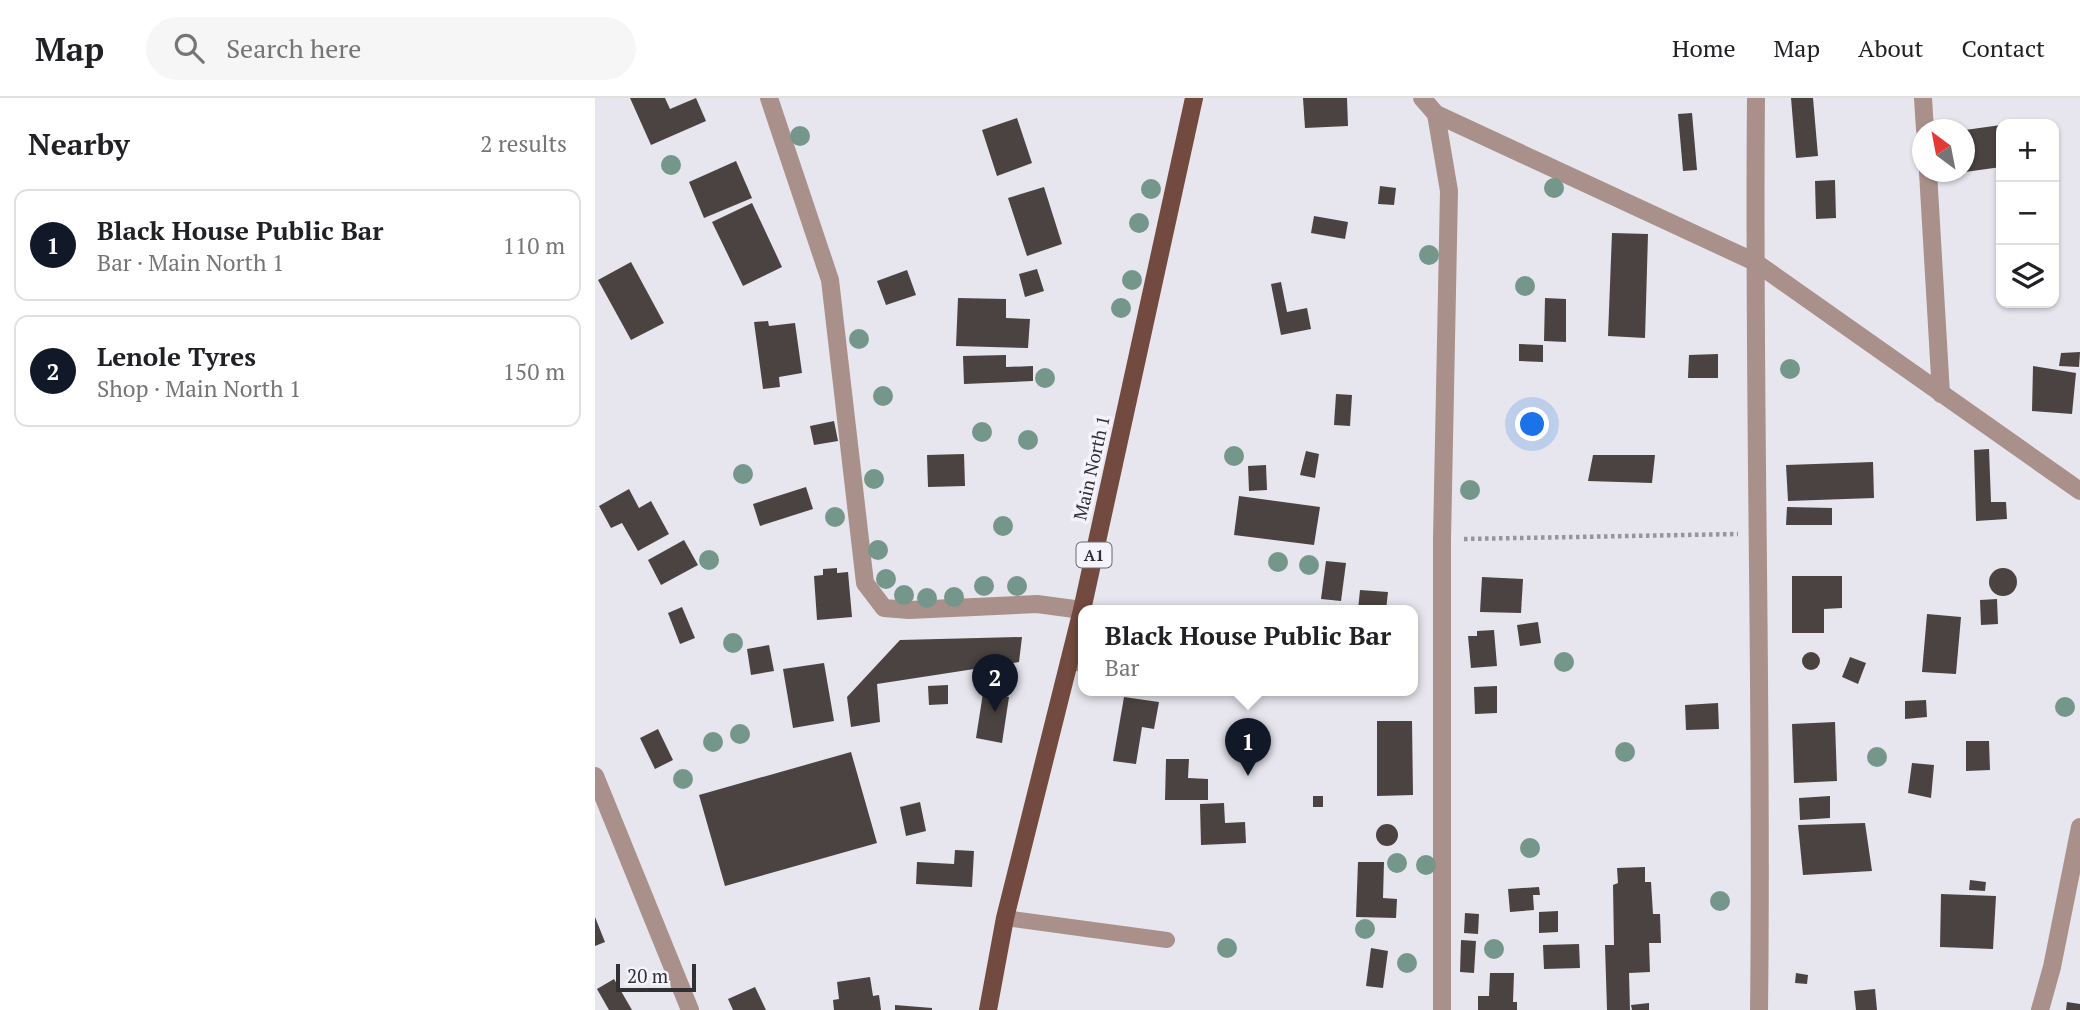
<!DOCTYPE html>
<html lang="en">
<head>
<meta charset="utf-8">
<style>
  :root { --surface:#fff; --page:#f6f6f6; --text:#202124; --muted:#757577; --line:#e0e0e0; --accent:#111827 }
  body { margin:0; font-family:"PT Serif",serif; background:var(--page); color:var(--text) }
  .controls { position:absolute; right:21px; top:21px; display:grid; overflow:hidden; border-radius:14px; box-shadow:0 2px 5px #0004 }
  .controls button { width:63px; height:63px; display:grid; place-items:center; padding:0; border:0; border-bottom:2px solid var(--line); background:var(--surface); color:var(--text); font:35px sans-serif }
  .compass { position:absolute; left:1317px; top:21px; width:63px; height:63px; border-radius:50%; background:var(--surface); box-shadow:0 2px 5px #0004; rotate:328deg }
  .scale { position:absolute; left:21px; bottom:18px; width:80px; box-sizing:border-box; padding-left:7px; border:4px solid #302f32; border-top:0; font-size:19px; line-height:24px; white-space:nowrap; color:#302f32; -webkit-text-stroke:5px #f4f2fb; paint-order:stroke }
  .you { position:absolute; left:938px; top:327px; width:24px; height:24px; margin:-18px; border:5px solid #fff; border-radius:50%; background:#1a73e8; box-shadow:0 0 0 10px #1a73e833 }
  .badge { display:grid; place-items:center; width:46px; height:46px; border-radius:50%; background:var(--accent); color:#fff; font-size:23px; font-weight:700 }
  .pin { position:absolute; translate:-50% -58px; filter:drop-shadow(0 2px 4px #0008) }
  .pin::after { content:''; position:absolute; top:37px; width:24px; height:21px; background:inherit; clip-path:polygon(0 0,100% 0,50% 100%) }
  .popup { position:absolute; left:483px; top:507px; width:340px; height:91px; box-sizing:border-box; display:grid; place-content:center; border-radius:14px; background:var(--surface); filter:drop-shadow(0 2px 5px #0005); font-size:23px; white-space:nowrap; color:var(--muted) }
  .popup b { font-size:26px; color:var(--text) }
  .popup::after { content:''; position:absolute; left:50%; top:100%; margin-left:-14px; border:14px solid transparent; border-top-color:var(--surface) }
  .list { margin:0; padding:0; list-style:none }
  h2 { display:flex; justify-content:space-between; align-items:center; height:91px; margin:0; padding:0 28px; font-size:30px }
  h2 small { font-size:23px; font-weight:400; color:var(--muted) }
  .list li { display:grid; grid-template-columns:46px 1fr auto; gap:21px; align-items:center; box-sizing:border-box; height:112px; margin:0 14px 14px; padding:0 14px; border:2px solid var(--line); border-radius:14px }
  .list b { display:block; font-size:26px; white-space:nowrap }
  .list p { margin:0; font-size:23px; white-space:nowrap; color:var(--muted) }
  .list em { font-size:23px; font-style:normal; color:var(--muted) }
  .icon { flex:none; width:38px; height:38px; fill:none; stroke:currentColor; stroke-width:2; stroke-linecap:round; stroke-linejoin:round }
  .map { position:relative; flex:none; width:1485px; height:912px; overflow:hidden }
  header { display:flex; align-items:center; gap:42px; box-sizing:border-box; height:98px; padding:0 35px; background:var(--surface); border-bottom:2px solid var(--line) }
  header strong { font-size:33px }
  nav { display:flex; gap:38px; margin-inline-start:auto; font-size:24px }
  .search { width:490px; height:63px; background:var(--page); display:flex; align-items:center; gap:18px; box-sizing:border-box; padding:0 24px; border-radius:38px; color:var(--muted); font-size:26px }
  main { display:flex }
  aside { flex:1; background:var(--surface) }
  .map>svg:first-child { display:block }
  .building { fill:#4b4341 }
  .lines { fill:none; stroke-linecap:round; stroke-linejoin:round }
  .path { stroke:#97959b; stroke-width:4.5; stroke-dasharray:3.5 3.5; stroke-linecap:butt }
  .service { stroke:#a9908a; stroke-width:16 }
  .minor { stroke:#a9908a; stroke-width:18 }
  .tertiary { stroke:#a9908a; stroke-width:18 }
  .primary { stroke:#734a3f; stroke-width:18 }
  .tree { fill:#75978b }
  .labels { text-anchor:middle; stroke-width:7; stroke-linejoin:round; paint-order:stroke }
  .shield { fill:#f4f2fb; stroke:#6b6a6e; stroke-width:2 }
  .shield-label { font-size:16px; font-weight:bold; fill:#302f32 }
  .street-label { font-size:18px; fill:#302f32; stroke:#f4f2fb }
</style>
</head>
<body>
<header>
<strong>Map</strong>
<div class="search"><svg class="icon" aria-label="search" viewBox="0 0 24 24"><circle cx="10" cy="10" r="6"/><path d="M15 15l6 6"/></svg>Search here</div>
<nav><a>Home</a><a>Map</a><a>About</a><a>Contact</a></nav>
</header>
<main>
<aside>
<h2>Nearby<small>2 results</small></h2>
<ul class="list">
<li><span class="badge">1</span><div><b>Black House Public Bar</b><p>Bar · Main North 1</p></div><em>110 m</em></li>
<li><span class="badge">2</span><div><b>Lenole Tyres</b><p>Shop · Main North 1</p></div><em>150 m</em></li>
</ul>
</aside>
<div class="map">
<svg width="1485" height="912" viewBox="0 0 1485 912">
  <rect width="100%" height="100%" fill="#e7e5ed"/>
  <!-- building -->
  <g class="building">
    <path d="M35,0H70L75,11L101,0L111,23L56,47Z"/>
    <path d="M708,0H752L753,28L710,30Z"/>
    <path d="M1196,0H1218L1223,58L1201,60Z"/>
    <path d="M1097,15L1102,72L1088,73L1083,16Z"/>
    <path d="M422,20L437,65L402,78L387,32Z"/>
    <path d="M1406,27V69L1370,74V32Z"/>
    <path d="M141,63L157,100L109,120L94,84Z"/>
    <path d="M1240,82L1241,120L1221,121L1220,83Z"/>
    <path d="M785,88L801,90L799,107L783,106Z"/>
    <path d="M449,89L467,146L432,158L413,100Z"/>
    <path d="M157,105L187,169L148,188L117,124Z"/>
    <path d="M719,118L753,124L750,141L716,135Z"/>
    <path d="M1017,135L1053,136L1050,240L1013,238Z"/>
    <path d="M36,164L69,225L36,242L3,182Z"/>
    <path d="M442,171L449,193L430,199L424,176Z"/>
    <path d="M312,172L321,197L291,207L282,183Z"/>
    <path d="M686,184L692,214L712,210L716,231L686,237L676,186Z"/>
    <path d="M363,200L411,201V220L435,221L433,250L361,248Z"/>
    <path d="M950,200L971,201V244L949,243Z"/>
    <path d="M173,223L174,228L200,225L207,275L184,279L185,289L168,291L159,224Z"/>
    <path d="M924,246L948,247V264L924,263Z"/>
    <path d="M1485,254L1484,269L1464,268L1466,255Z"/>
    <path d="M1123,256V280H1093L1094,257Z"/>
    <path d="M411,257V269L438,268V283L369,286L368,258Z"/>
    <path d="M1438,268L1481,275L1477,316L1437,313Z"/>
    <path d="M741,296L757,297L755,328L739,327Z"/>
    <path d="M239,323L243,343L219,347L215,328Z"/>
    <path d="M1394,351L1396,404H1411L1412,421L1381,423L1379,352Z"/>
    <path d="M711,353L724,356L720,380L705,377Z"/>
    <path d="M369,356L370,388L333,389L332,357Z"/>
    <path d="M998,357H1060L1057,385L993,383Z"/>
    <path d="M1278,364L1279,400L1193,403L1191,367Z"/>
    <path d="M671,367L672,392L654,393L653,368Z"/>
    <path d="M211,389L218,411L165,428L158,406Z"/>
    <path d="M34,391L44,410L56,403L74,436L43,453L27,425L16,430L4,408Z"/>
    <path d="M644,398L725,409L719,447L639,437Z"/>
    <path d="M1192,409L1237,410V427H1191Z"/>
    <path d="M89,442L103,467L66,487L53,462Z"/>
    <path d="M731,463L751,465L746,503L726,501Z"/>
    <path d="M242,470V475L253,474L257,519L222,522L219,478L228,477V471Z"/>
    <circle cx="1408" cy="484" r="14"/>
    <path d="M1197,478H1247V510L1229,511V535H1197Z"/>
    <path d="M887,479L928,481L926,515L885,514Z"/>
    <path d="M765,492L793,494L791,512H763Z"/>
    <path d="M1402,501L1403,526L1386,527L1385,502Z"/>
    <path d="M87,509L100,540L85,546L73,515Z"/>
    <path d="M1332,516L1366,519L1361,576L1327,574Z"/>
    <path d="M943,524L946,545L925,548L922,527Z"/>
    <path d="M899,532L902,568L876,570L873,538H882V533Z"/>
    <path d="M427,539L424,564L282,586L285,624L256,629L252,599L305,542Z"/>
    <path d="M174,547L179,573L156,577L152,551Z"/>
    <circle cx="1216" cy="563" r="9"/>
    <path d="M1255,559L1271,565L1263,586L1247,579Z"/>
    <path d="M229,565L239,623L198,630L188,571Z"/>
    <path d="M353,587V606L334,607L333,588Z"/>
    <path d="M902,588V615L880,616L879,589Z"/>
    <path d="M388,595L414,599L407,645L381,640Z"/>
    <path d="M529,599L564,604L559,631L547,629L541,666L518,663Z"/>
    <path d="M1331,602L1332,619L1310,621V603Z"/>
    <path d="M1123,605L1124,631L1091,632L1090,607Z"/>
    <path d="M782,623H817L818,697L782,698Z"/>
    <path d="M1240,624L1242,683L1199,685L1197,626Z"/>
    <path d="M63,631L78,662L60,671L45,640Z"/>
    <path d="M1371,643H1394L1395,672L1371,673Z"/>
    <path d="M256,654L282,745L130,788L104,697Z"/>
    <path d="M571,661H594L593,680L613,681V702H570Z"/>
    <path d="M1317,665L1339,667L1336,700L1313,695Z"/>
    <rect x="718" y="698" width="10" height="11"/>
    <path d="M1235,698V720L1205,722L1204,700Z"/>
    <path d="M325,704L331,733L311,738L305,709Z"/>
    <path d="M629,705L630,725L650,724L651,745L606,747L605,706Z"/>
    <path d="M1270,725L1277,773L1208,777L1203,727Z"/>
    <circle cx="792" cy="737" r="11"/>
    <path d="M360,752L379,753L377,789L321,786L322,764L359,766Z"/>
    <path d="M763,764H789L788,800L802,801L801,820L761,819Z"/>
    <path d="M1050,769V784H1056L1058,816H1065L1066,845H1054L1055,874L1034,875L1035,912H1012L1010,847H1019L1018,787L1023,785L1022,770Z"/>
    <path d="M1375,782L1391,784L1390,793L1374,792Z"/>
    <path d="M944,789L945,797H938L939,812L915,814L913,791Z"/>
    <path d="M1346,796L1401,798L1398,851L1345,849Z"/>
    <path d="M963,813V834L944,835V814Z"/>
    <path d="M870,815L884,816L883,836L869,835Z"/>
    <path d="M0,819L10,844L0,848Z"/>
    <path d="M866,842L881,843L879,875L865,874Z"/>
    <path d="M984,846L985,870L949,871L948,847Z"/>
    <path d="M776,850L793,853L788,890L771,888Z"/>
    <path d="M895,875H919L918,904H922V912H883V898H894Z"/>
    <path d="M1201,875L1213,877L1212,886L1200,885Z"/>
    <path d="M275,879L278,898L284,897L286,912H239L238,902L244,901L242,884Z"/>
    <path d="M19,881L37,912H14L2,891Z"/>
    <path d="M160,889L171,912H138L133,901Z"/>
    <path d="M1280,891L1282,912H1261L1259,893Z"/>
    <path d="M1472,904L1485,906V912H1471Z"/>
    <path d="M1054,905V912H1037L1036,907Z"/>
    <path d="M300,907L337,910V912H300Z"/>
  </g>
  <g class="lines">
    <!-- path -->
    <path class="path" d="M869,441L1143,436"/>
    <!-- service -->
    <g class="service">
      <path d="M473,564L489,566"/>
      <path d="M410,820L572,842"/>
    </g>
    <!-- minor -->
    <g class="minor">
      <path d="M174,0L235,182L270,485L289,510L314,512L442,506L487,512"/>
      <path d="M827,0L841,16L1160,164L1485,393"/>
      <path d="M1161,0C1158,304 1168,608 1164,912"/>
      <path d="M1328,0L1330,32"/>
      <path d="M841,16L854,93L847,442V912"/>
      <path d="M1333,74L1346,296"/>
      <path d="M1445,912L1457,869L1485,729"/>
    </g>
    <!-- tertiary -->
    <path class="tertiary" d="M0,678L95,912"/>
    <!-- primary -->
    <path class="primary" d="M393,912L410,820L487,512L599,0"/>
  </g>
  <!-- trees -->
  <g class="tree">
    <circle cx="205" cy="38" r="10"/>
    <circle cx="76" cy="67" r="10"/>
    <circle cx="959" cy="90" r="10"/>
    <circle cx="556" cy="91" r="10"/>
    <circle cx="544" cy="125" r="10"/>
    <circle cx="834" cy="157" r="10"/>
    <circle cx="537" cy="182" r="10"/>
    <circle cx="930" cy="188" r="10"/>
    <circle cx="526" cy="210" r="10"/>
    <circle cx="264" cy="241" r="10"/>
    <circle cx="1195" cy="271" r="10"/>
    <circle cx="450" cy="280" r="10"/>
    <circle cx="288" cy="298" r="10"/>
    <circle cx="387" cy="334" r="10"/>
    <circle cx="433" cy="342" r="10"/>
    <circle cx="639" cy="358" r="10"/>
    <circle cx="148" cy="376" r="10"/>
    <circle cx="279" cy="381" r="10"/>
    <circle cx="875" cy="392" r="10"/>
    <circle cx="240" cy="419" r="10"/>
    <circle cx="408" cy="428" r="10"/>
    <circle cx="283" cy="452" r="10"/>
    <circle cx="114" cy="462" r="10"/>
    <circle cx="683" cy="464" r="10"/>
    <circle cx="714" cy="467" r="10"/>
    <circle cx="291" cy="481" r="10"/>
    <circle cx="389" cy="488" r="10"/>
    <circle cx="422" cy="488" r="10"/>
    <circle cx="309" cy="497" r="10"/>
    <circle cx="359" cy="499" r="10"/>
    <circle cx="332" cy="500" r="10"/>
    <circle cx="138" cy="545" r="10"/>
    <circle cx="969" cy="564" r="10"/>
    <circle cx="1470" cy="609" r="10"/>
    <circle cx="145" cy="636" r="10"/>
    <circle cx="118" cy="644" r="10"/>
    <circle cx="1030" cy="654" r="10"/>
    <circle cx="1282" cy="659" r="10"/>
    <circle cx="88" cy="681" r="10"/>
    <circle cx="935" cy="750" r="10"/>
    <circle cx="802" cy="765" r="10"/>
    <circle cx="831" cy="767" r="10"/>
    <circle cx="1125" cy="803" r="10"/>
    <circle cx="770" cy="831" r="10"/>
    <circle cx="632" cy="850" r="10"/>
    <circle cx="899" cy="851" r="10"/>
    <circle cx="812" cy="865" r="10"/>
  </g>
  <g class="labels">
    <!-- shield labels -->
    <rect class="shield" x="481.5" y="444.5" width="35" height="25" rx="5"/>
    <g class="shield-label">
      <text x="499" y="463">A1</text>
    </g>
    <!-- street labels -->
    <g class="street-label">
      <text transform="translate(497 370) rotate(-77)" y="6">Main North 1</text>
    </g>
  </g>
</svg>
<div class="controls">
<button>+</button>
<button>−</button>
<button><svg class="icon" aria-label="layers" viewBox="0 0 24 24"><path d="M12 4l9 5-9 5-9-5zM3 14l9 5 9-5"/></svg></button>
</div>
<svg class="compass" viewBox="-18 -18 36 36"><path d="M0-13l5 13h-10z" fill="#e53935"/><path d="M0 13l5-13h-10z" fill="#757577"/></svg>
<div class="scale">20 m</div>
<div class="you"></div>
<div class="pin badge" style="left:653px;top:678px">1</div>
<div class="popup"><b>Black House Public Bar</b>Bar</div>
<div class="pin badge" style="left:400px;top:614px">2</div>
</div>
</main>
</body>
</html>
